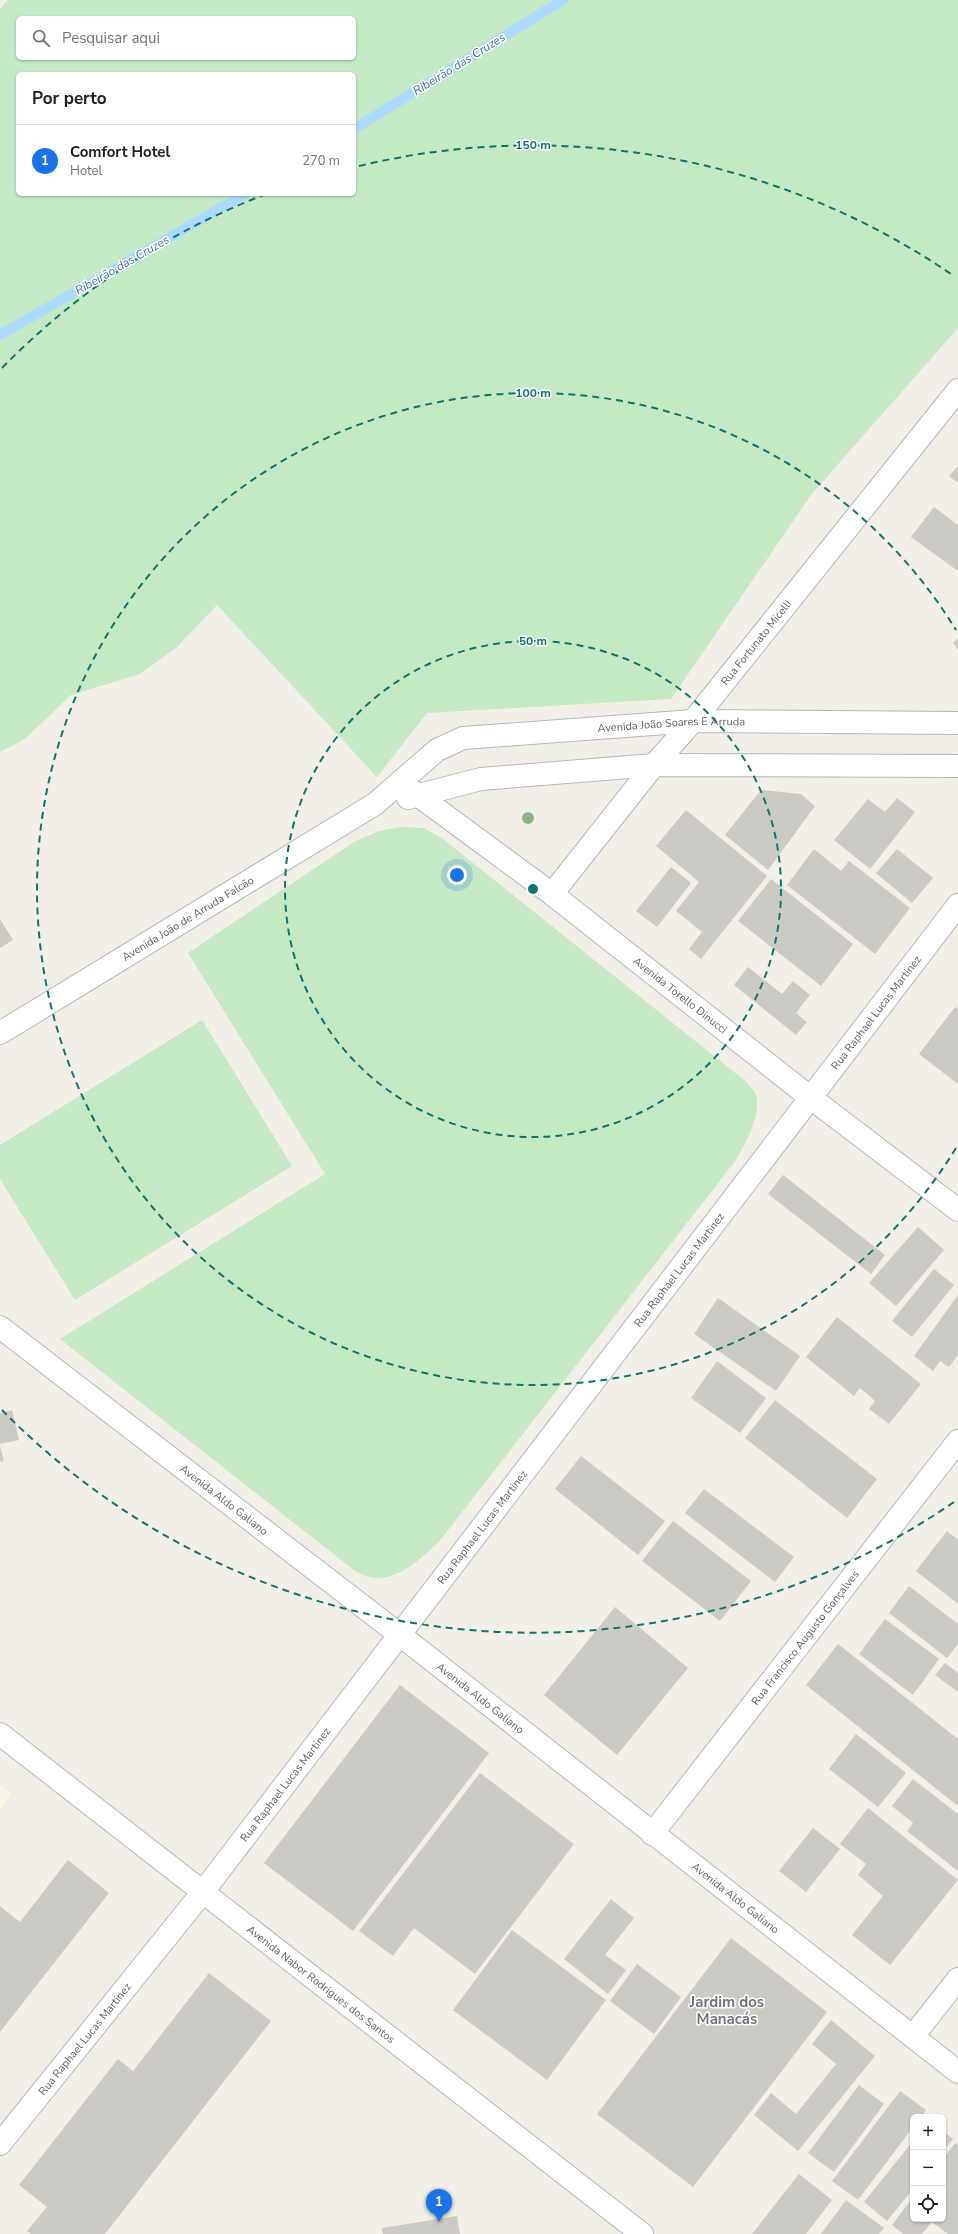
<!DOCTYPE html>
<html lang="pt">
<head>
<meta charset="utf-8">
<style>
  :root { --surface:#fff; --page:#f2f2f2; --text:#202124; --muted:#757577; --line:#e0e0e0; --accent:#1a73e8 }
  body { margin:0; font-family:"Nunito Sans",sans-serif; background:var(--page); color:var(--text) }
  .controls { position:absolute; right:12px; bottom:12px; display:grid; overflow:hidden; border-radius:6px; box-shadow:0 1px 3px #0004 }
  .controls button { width:36px; height:36px; display:grid; place-items:center; padding:0; border:0; border-bottom:1px solid var(--line); background:var(--surface); color:var(--text); font:20px sans-serif }
  .you { position:absolute; left:457px; top:875px; width:14px; height:14px; margin:-10px; border:3px solid #fff; border-radius:50%; background:#1a73e8; box-shadow:0 0 0 6px #1a73e833 }
  .badge { display:grid; place-items:center; width:26px; height:26px; border-radius:50%; background:var(--accent); color:#fff; font-size:13px; font-weight:700 }
  .pin { position:absolute; translate:-50% -33px; filter:drop-shadow(0 1px 2px #0008) }
  .pin::after { content:''; position:absolute; top:21px; width:14px; height:12px; background:inherit; clip-path:polygon(0 0,100% 0,50% 100%) }
  .list { margin:0; padding:0; list-style:none }
  h2 { display:flex; justify-content:space-between; align-items:center; height:52px; margin:0; padding:0 16px; font-size:17px }
  h2 small { font-size:13px; font-weight:400; color:var(--muted) }
  .list li { display:grid; grid-template-columns:26px 1fr auto; gap:12px; align-items:center; box-sizing:border-box; height:72px; padding:0 16px; border-top:1px solid var(--line) }
  .list b { display:block; font-size:15px; white-space:nowrap }
  .list p { margin:0; font-size:13px; white-space:nowrap; color:var(--muted) }
  .list em { font-size:13px; font-style:normal; color:var(--muted) }
  .icon { flex:none; width:22px; height:22px; fill:none; stroke:currentColor; stroke-width:2; stroke-linecap:round; stroke-linejoin:round }
  .map { position:relative; flex:none; width:958px; height:2234px; overflow:hidden }
  .search { position:absolute; background:var(--surface); box-shadow:0 1px 3px #0004; left:16px; top:16px; width:340px; height:44px; display:flex; align-items:center; gap:10px; box-sizing:border-box; padding:0 14px; border-radius:6px; color:var(--muted); font-size:15px }
  .panel { position:absolute; background:var(--surface); box-shadow:0 1px 3px #0004; left:16px; top:72px; width:340px; height:124px; border-radius:6px }
  .map>svg:first-child { display:block }
  .commercial { fill:#fef7e0 }
  .green { fill:#c5e8c5; fill-rule:evenodd }
  .lines { fill:none; stroke-linecap:round; stroke-linejoin:round }
  .stream { stroke:#aadaff; stroke-width:10 }
  .building { fill:#cccac5 }
  .minor-casing { stroke:#b5b8bc; stroke-width:24 }
  .minor { stroke:#fff; stroke-width:22 }
  .tree { fill:#89b387 }
  .ring { fill:none; stroke:#0f766e; stroke-width:2; stroke-dasharray:7 5 }
  .labels { text-anchor:middle; stroke-width:3; stroke-linejoin:round; paint-order:stroke }
  .street-label { font-size:11px; fill:#5f6368; stroke:#fff }
  .water-label { font-size:12px; font-style:italic; fill:#4174aa; stroke:#fff }
  .district-label { font-size:15px; font-weight:bold; fill:#70757a; stroke:#fff }
  .centre { fill:#0f766e; stroke:#fff; stroke-width:2 }
  .ring-label { font-size:12px; text-anchor:middle; font-weight:bold; fill:#0f766e; stroke:#fff; stroke-width:3; stroke-linejoin:round; paint-order:stroke }
</style>
</head>
<body>
<div class="map">
<svg width="958" height="2234" viewBox="0 0 958 2234">
  <rect width="100%" height="100%" fill="#f1efe8"/>
  <!-- commercial -->
  <path class="commercial" d="M0,1786L11,1794L0,1808Z"/>
  <!-- green -->
  <g class="green">
    <path d="M8,0H958V328L811,495L671,699L427,713L377,777L217,605L176,648L140,674L71,695L25,739L0,752V9ZM18,18H354V58H18ZM18,74H354V194H18Z"/>
    <path d="M400,827L424,828L443,839L744,1080C748,1084 754,1090 756,1095C761,1117 746,1142 736,1160L438,1543C421,1558 400,1579 376,1578C369,1578 361,1574 355,1571L60,1339L325,1174L188,953L354,842L379,831Z"/>
    <path d="M202,1020L292,1166L75,1300L0,1179V1145Z"/>
  </g>
  <g class="lines">
    <!-- stream -->
    <g class="stream">
      <path d="M354,129L563,0"/>
      <path d="M0,335L245,194"/>
    </g>
  </g>
  <!-- building -->
  <g class="building">
    <path d="M958,466V483L949,476Z"/>
    <path d="M934,507L958,525V571L911,537Z"/>
    <path d="M958,638V650L953,643Z"/>
    <path d="M761,790L801,794L815,806L768,870L725,835Z"/>
    <path d="M897,798L915,812L870,869L834,840L868,799L885,812Z"/>
    <path d="M686,810L767,876L701,959L689,949L702,932L676,911L699,882L656,846Z"/>
    <path d="M814,849L841,871L849,861L910,908L875,954L787,885Z"/>
    <path d="M897,849L933,878L912,903L876,873Z"/>
    <path d="M671,867L691,883L657,927L636,911Z"/>
    <path d="M771,879L853,944L821,986L738,921Z"/>
    <path d="M0,919L13,940L0,948Z"/>
    <path d="M748,967L782,994L793,981L810,995L796,1013L807,1022L796,1035L734,985Z"/>
    <path d="M955,1007L958,1009V1084L919,1054Z"/>
    <path d="M783,1175L885,1255L871,1274L768,1194Z"/>
    <path d="M918,1227L944,1250L896,1306L869,1283Z"/>
    <path d="M934,1269L954,1285L912,1337L892,1321Z"/>
    <path d="M958,1295V1355L949,1367L940,1361L933,1371L914,1356Z"/>
    <path d="M718,1298L800,1356L776,1391L694,1334Z"/>
    <path d="M837,1317L921,1384L889,1424L869,1409L875,1401L860,1388L854,1396L806,1357Z"/>
    <path d="M717,1361L766,1398L740,1433L691,1398Z"/>
    <path d="M775,1400L877,1479L847,1518L745,1438Z"/>
    <path d="M12,1410L19,1440L0,1444V1413Z"/>
    <path d="M0,1446L4,1461L0,1462Z"/>
    <path d="M581,1456L665,1521L638,1555L555,1489Z"/>
    <path d="M704,1489L794,1557L775,1582L685,1513Z"/>
    <path d="M673,1521L751,1581L720,1621L642,1561Z"/>
    <path d="M947,1531L958,1540V1604L916,1571Z"/>
    <path d="M909,1586L958,1624V1644L947,1658L889,1613Z"/>
    <path d="M615,1607L688,1668L617,1755L544,1695Z"/>
    <path d="M885,1619L939,1659L913,1695L859,1654Z"/>
    <path d="M838,1644L958,1739V1806L806,1685Z"/>
    <path d="M945,1663L958,1673V1692L935,1675Z"/>
    <path d="M400,1685L489,1753L353,1931L264,1863Z"/>
    <path d="M856,1734L906,1773L878,1807L829,1769Z"/>
    <path d="M480,1773L574,1844L475,1974L414,1928L393,1956L359,1931Z"/>
    <path d="M913,1779L958,1814V1871L907,1831L913,1823L892,1806Z"/>
    <path d="M868,1808L958,1880L890,1965L852,1935L883,1896L858,1875L866,1864L840,1844Z"/>
    <path d="M813,1828L840,1849L806,1892L779,1871Z"/>
    <path d="M68,1860L109,1893L0,2032V1906L20,1922Z"/>
    <path d="M611,1899L634,1918L605,1955L626,1970L608,1994L564,1959Z"/>
    <path d="M512,1930L606,2000L547,2080L453,2010Z"/>
    <path d="M731,1938L827,2012L693,2187L597,2114Z"/>
    <path d="M637,1964L681,1997L654,2034L610,2001Z"/>
    <path d="M209,1973L271,2021L105,2234H31L27,2231L47,2207L19,2185L118,2059L133,2071Z"/>
    <path d="M831,2020L875,2056L798,2151L754,2115L771,2093L796,2114L836,2064L812,2044Z"/>
    <path d="M859,2085L884,2104L834,2172L808,2153Z"/>
    <path d="M900,2091L926,2110L921,2117H913V2127L858,2200L832,2181Z"/>
    <path d="M943,2131L953,2139L943,2151Z"/>
    <path d="M913,2141V2189L887,2221L864,2202Z"/>
    <path d="M955,2143L958,2145V2234H948L932,2222L922,2234H903L892,2225L913,2197V2219H943V2159Z"/>
    <path d="M799,2174L832,2200L806,2234H752Z"/>
    <path d="M846,2200L884,2228L879,2234H821Z"/>
    <path d="M457,2216L460,2234H383L382,2228Z"/>
  </g>
  <g class="lines">
    <defs>
      <g id="minor">
        <path id="s1" d="M400,782L552,894L811,1098L958,1210"/>
        <path d="M408,798L481,779L654,765L958,766"/>
        <path id="s2" d="M552,894L654,765L693,721L958,390"/>
        <path id="s3" d="M0,1033L375,804L437,750L463,738L693,721L958,723"/>
        <path id="s4" d="M0,1327L400,1635L958,2072"/>
        <path id="s5" d="M0,1734L642,2234"/>
        <path id="s6" d="M652,1834L958,1441"/>
        <path d="M913,2036L958,1979"/>
        <path id="s7" d="M0,2144L202,1893L958,905"/>
      </g>
    </defs>
    <!-- minor casing -->
    <use href="#minor" class="minor-casing"/>
    <!-- minor -->
    <use href="#minor" class="minor"/>
  </g>
  <!-- trees -->
  <circle class="tree" cx="528" cy="818" r="6"/>
  <!-- distance rings -->
  <g class="ring">
    <circle cx="533" cy="889" r="248"/>
    <path d="M956 1148A496 496 0 1 1 956 630"/>
    <path d="M954 1502A744 744 0 0 1 2 1410M2 368A744 744 0 0 1 266 194M359 166A744 744 0 0 1 954 276"/>
  </g>
  <g class="labels">
    <!-- street labels -->
    <g class="street-label">
      <text dy="4" stroke="none"><textPath href="#s2" startOffset="324">Rua Fortunato Micelli</textPath></text>
      <text dy="4" stroke="none"><textPath href="#s3" startOffset="759">Avenida João Soares E Arruda</textPath></text>
      <text dy="4" stroke="none"><textPath href="#s3" startOffset="220">Avenida João de Arruda Falcão</textPath></text>
      <text dy="4" stroke="none"><textPath href="#s1" startOffset="352">Avenida Torello Dinucci</textPath></text>
      <text dy="4" stroke="none"><textPath href="#s7" startOffset="1431">Rua Raphael Lucas Martinez</textPath></text>
      <text dy="4" stroke="none"><textPath href="#s7" startOffset="1107">Rua Raphael Lucas Martinez</textPath></text>
      <text dy="4" stroke="none"><textPath href="#s4" startOffset="283">Avenida Aldo Galiano</textPath></text>
      <text dy="4" stroke="none"><textPath href="#s7" startOffset="783">Rua Raphael Lucas Martinez</textPath></text>
      <text dy="4" stroke="none"><textPath href="#s6" startOffset="249">Rua Francisco Augusto Gonçalves</textPath></text>
      <text dy="4" stroke="none"><textPath href="#s4" startOffset="607">Avenida Aldo Galiano</textPath></text>
      <text dy="4" stroke="none"><textPath href="#s7" startOffset="459">Rua Raphael Lucas Martinez</textPath></text>
      <text dy="4" stroke="none"><textPath href="#s4" startOffset="931">Avenida Aldo Galiano</textPath></text>
      <text dy="4" stroke="none"><textPath href="#s5" startOffset="407">Avenida Nabor Rodrigues dos Santos</textPath></text>
      <text dy="4" stroke="none"><textPath href="#s7" startOffset="135">Rua Raphael Lucas Martinez</textPath></text>
    </g>
    <!-- water labels -->
    <g class="water-label">
      <text transform="translate(459 64) rotate(-32)" y="4">Ribeirão das Cruzes</text>
      <text transform="translate(122 265) rotate(-30)" y="4">Ribeirão das Cruzes</text>
    </g>
    <!-- district labels -->
    <g class="district-label">
      <text x="727" y="2007">Jardim dos<tspan x="727" dy="17">Manacás</tspan></text>
    </g>
  </g>
  <circle cx="533" cy="889" r="6" class="centre"/>
  <g class="ring-label">
    <text x="533" y="149">150 m</text>
    <text x="533" y="397">100 m</text>
    <text x="533" y="645">50 m</text>
  </g>
</svg>
<div class="controls">
<button>+</button>
<button>−</button>
<button><svg class="icon" aria-label="locate" viewBox="0 0 24 24"><circle cx="12" cy="12" r="6"/><path d="M12 2v4M12 18v4M2 12h4M18 12h4"/></svg></button>
</div>
<div class="you"></div>
<div class="pin badge" style="left:439px;top:2222px">1</div>
<div class="search"><svg class="icon" aria-label="search" viewBox="0 0 24 24"><circle cx="10" cy="10" r="6"/><path d="M15 15l6 6"/></svg>Pesquisar aqui</div>
<section class="panel">
<h2>Por perto<small></small></h2>
<ul class="list">
<li><span class="badge">1</span><div><b>Comfort Hotel</b><p>Hotel</p></div><em>270 m</em></li>
</ul>
</section>
</div>
</body>
</html>
